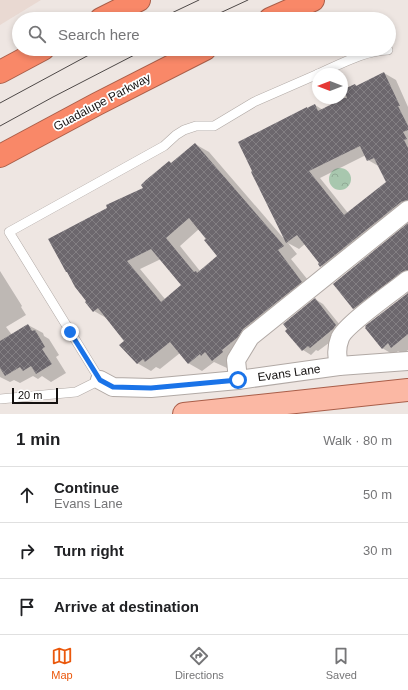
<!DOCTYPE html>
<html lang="en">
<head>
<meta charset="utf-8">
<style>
  :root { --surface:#fff; --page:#f6f6f6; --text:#202124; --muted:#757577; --line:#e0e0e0; --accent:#ea580c }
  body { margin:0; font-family:Arial,sans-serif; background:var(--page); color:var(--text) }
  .compass { position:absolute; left:312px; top:68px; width:36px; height:36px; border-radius:50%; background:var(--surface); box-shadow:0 2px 6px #0003; rotate:270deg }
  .scale { position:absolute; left:12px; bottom:10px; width:46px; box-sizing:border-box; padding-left:4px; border:2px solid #141110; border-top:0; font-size:11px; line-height:14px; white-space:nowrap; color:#141110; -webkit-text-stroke:3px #fff; paint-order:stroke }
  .stop { position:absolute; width:12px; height:12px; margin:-9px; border:3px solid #1a73e8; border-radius:50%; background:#fff }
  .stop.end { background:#1a73e8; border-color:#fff; box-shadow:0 1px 4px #0008 }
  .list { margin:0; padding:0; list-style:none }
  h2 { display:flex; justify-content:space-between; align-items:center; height:52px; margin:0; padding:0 16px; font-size:17px }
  h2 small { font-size:13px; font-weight:400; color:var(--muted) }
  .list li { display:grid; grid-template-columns:26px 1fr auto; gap:12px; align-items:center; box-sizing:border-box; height:56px; padding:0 16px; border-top:1px solid var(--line) }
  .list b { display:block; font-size:15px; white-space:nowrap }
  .list p { margin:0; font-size:13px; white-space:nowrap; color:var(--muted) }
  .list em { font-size:13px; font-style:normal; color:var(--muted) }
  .icon { flex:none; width:22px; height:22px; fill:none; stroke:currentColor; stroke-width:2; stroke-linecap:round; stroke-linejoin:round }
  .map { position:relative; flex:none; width:408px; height:414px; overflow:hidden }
  .search { position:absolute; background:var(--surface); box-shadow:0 2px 6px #0003; left:12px; right:12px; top:12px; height:44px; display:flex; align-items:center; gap:10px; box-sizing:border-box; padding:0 14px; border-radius:22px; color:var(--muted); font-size:15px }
  .sheet { height:220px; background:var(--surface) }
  nav { display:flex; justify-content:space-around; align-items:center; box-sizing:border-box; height:56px; border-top:1px solid var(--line); background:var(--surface); font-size:11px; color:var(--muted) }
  nav a { display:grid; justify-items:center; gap:2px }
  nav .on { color:var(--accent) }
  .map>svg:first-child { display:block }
  .built { fill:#e9d9d2 }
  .forest { fill:url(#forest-crowns) }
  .shadow { fill:#0003; fill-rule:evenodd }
  .building { fill:url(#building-cross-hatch); fill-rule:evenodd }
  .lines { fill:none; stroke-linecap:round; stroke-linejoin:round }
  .lane-casing { stroke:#b1a9a5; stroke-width:10 }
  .street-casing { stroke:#b1a9a5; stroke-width:20 }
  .primary-casing { stroke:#a95e49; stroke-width:24 }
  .highway-casing { stroke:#a95e49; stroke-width:24 }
  .lane { stroke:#fff; stroke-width:9 }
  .street { stroke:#fff; stroke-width:18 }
  .primary { stroke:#fbb8a4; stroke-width:22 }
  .highway { stroke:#f98868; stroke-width:22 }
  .tram { stroke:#4e4948; stroke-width:1 }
  .route { stroke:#1a73e8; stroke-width:5 }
  .labels { text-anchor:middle; stroke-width:3.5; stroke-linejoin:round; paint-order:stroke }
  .street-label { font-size:12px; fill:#141110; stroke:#fff }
</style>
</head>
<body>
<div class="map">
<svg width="408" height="414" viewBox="0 0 408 414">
  <defs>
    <pattern id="forest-crowns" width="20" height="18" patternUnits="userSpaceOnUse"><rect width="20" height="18" fill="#a8c7ae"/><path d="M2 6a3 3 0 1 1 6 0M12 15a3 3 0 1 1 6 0" fill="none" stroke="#90aa95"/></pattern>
    <pattern id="building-cross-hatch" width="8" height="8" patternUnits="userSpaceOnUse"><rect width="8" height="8" fill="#6c676d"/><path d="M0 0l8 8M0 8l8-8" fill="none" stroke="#837f83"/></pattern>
  </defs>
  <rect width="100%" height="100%" fill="#eee6e2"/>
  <!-- built -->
  <path class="built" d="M0,0H41L0,25Z"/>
  <!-- forest -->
  <circle class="forest" cx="340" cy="179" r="11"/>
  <!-- shadow -->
  <g class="shadow">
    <path d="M384,73L396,80L408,107V212L332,273L321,266L319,264L320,263L305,244L299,249L288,243L297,254L291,259L316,290L227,368L214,362L202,371L188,363L180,353L160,369L156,367L151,371L137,363L126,341L108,319L94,311L86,302L144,188L195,144L209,152L285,240L308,109L315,105L323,110L341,100L340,98H342V92L355,85L357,86ZM366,155L368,160L380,167L387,182L348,213L320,178ZM199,229L218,256L200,271L180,246ZM161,259L182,285L165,299L140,269Z"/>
    <path d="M408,225V282L365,315L353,309Z"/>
    <path d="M0,271L22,306L21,307L26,315L6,327L12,335L28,325L43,333L44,336L49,339L59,355L56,357L66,373L51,382L42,376L38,379L33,376L20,383L14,380L10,382L0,377Z"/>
    <path d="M408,294V350L403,354L398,351L394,355L382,348Z"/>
    <path d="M315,299L323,304L344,330L341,334L318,351L316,350L311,355L303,350Z"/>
  </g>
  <!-- building -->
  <g class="building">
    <path d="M384,72L400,106H398L408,126V130L403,132L407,139L404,140L408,148V200L401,202L320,267L318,264L319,263L297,235L286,243L251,172L252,171L238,142L307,107V108L315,104L318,111L344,98H347L344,89L355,84L356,86ZM360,146L367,161L374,158L386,182L344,215L309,171Z"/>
    <path d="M195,143L284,246L278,250L302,282L243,329L238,337L222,350L223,352L212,361L205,352L201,356L200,354L188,364L170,342L145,362L143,359L137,364L119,345L124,341L98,308L93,312L85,302L86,301L75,287L67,272H66L48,239L107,208L106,205L143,188L141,185L146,180L169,161L171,163ZM189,218L206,239L204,240L217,256L197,273L196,271L194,272L166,238ZM151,249L181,285L161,302L127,261Z"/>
    <path d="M408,223V270L402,272L353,309L333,284Z"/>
    <path d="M408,293V334L391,348L388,343L382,349L365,328L366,327L365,326Z"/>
    <path d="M315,298L336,325L333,329L310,348L308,346L302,351L285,331L287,329L283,324Z"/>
    <path d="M28,324L32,331L35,330L45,347L42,349L52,364L36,374L31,366L23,371L20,367L5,376L0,368V341Z"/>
  </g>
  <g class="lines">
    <defs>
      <g id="lane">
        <path d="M318,74C341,64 363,51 388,50"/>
        <path d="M0,399L76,392L100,380L9,232L164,146L176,135L184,130L196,126H214L254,102L318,74"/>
      </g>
      <g id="street">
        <path d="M339,366C337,356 336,348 340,338C344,326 395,290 408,280"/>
        <path d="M100,380L113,387L151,388L238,380L339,366L408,361"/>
        <path d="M238,380L236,360L250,337L408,210"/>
      </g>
      <path id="primary" d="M184,414L408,390"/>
      <g id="highway">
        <path d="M101,19L139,0"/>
        <path d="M270,19L313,0"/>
        <path d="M0,72L43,49"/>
        <path d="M0,156L97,104L205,49"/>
      </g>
    </defs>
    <!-- lane casing -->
    <use href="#lane" class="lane-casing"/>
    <!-- street casing -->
    <use href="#street" class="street-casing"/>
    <!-- primary casing -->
    <use href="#primary" class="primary-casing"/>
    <!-- highway casing -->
    <use href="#highway" class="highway-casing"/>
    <!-- lane -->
    <use href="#lane" class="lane"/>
    <!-- street -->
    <use href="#street" class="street"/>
    <!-- primary -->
    <use href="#primary" class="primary"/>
    <!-- highway -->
    <use href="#highway" class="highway"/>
    <!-- tram -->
    <g class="tram">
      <path d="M159,19L199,0"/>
      <path d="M207,19L248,0"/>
      <path d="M0,103L100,49"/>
      <path d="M0,126L53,97L146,49"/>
    </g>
  </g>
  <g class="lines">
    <!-- route -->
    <path class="route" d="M70,332L100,380L113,387L151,388L238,380"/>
  </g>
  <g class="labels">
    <!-- street labels -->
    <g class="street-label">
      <text transform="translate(102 102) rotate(-28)" y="4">Guadalupe Parkway</text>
      <text transform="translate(289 373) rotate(-8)" y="4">Evans Lane</text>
    </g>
  </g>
</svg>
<svg class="compass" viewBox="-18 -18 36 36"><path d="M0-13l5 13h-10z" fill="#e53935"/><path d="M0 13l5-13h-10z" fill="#757577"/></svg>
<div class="scale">20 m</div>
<div class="stop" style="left:238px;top:380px"></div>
<div class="stop end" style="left:70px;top:332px"></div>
<div class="search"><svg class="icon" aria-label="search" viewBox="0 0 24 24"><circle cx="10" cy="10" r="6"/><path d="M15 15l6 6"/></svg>Search here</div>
</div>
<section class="sheet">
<h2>1 min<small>Walk · 80 m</small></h2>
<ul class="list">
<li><svg class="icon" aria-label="ahead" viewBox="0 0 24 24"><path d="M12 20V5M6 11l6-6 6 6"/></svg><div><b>Continue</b><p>Evans Lane</p></div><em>50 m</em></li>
<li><svg class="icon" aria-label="right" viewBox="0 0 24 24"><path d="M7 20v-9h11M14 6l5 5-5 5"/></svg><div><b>Turn right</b></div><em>30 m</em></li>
<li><svg class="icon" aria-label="arrive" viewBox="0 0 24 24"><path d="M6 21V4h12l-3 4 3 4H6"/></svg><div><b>Arrive at destination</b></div></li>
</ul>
</section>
<nav>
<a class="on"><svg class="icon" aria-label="map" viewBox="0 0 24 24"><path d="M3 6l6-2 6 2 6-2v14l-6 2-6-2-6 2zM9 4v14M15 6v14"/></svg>Map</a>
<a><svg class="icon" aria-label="directions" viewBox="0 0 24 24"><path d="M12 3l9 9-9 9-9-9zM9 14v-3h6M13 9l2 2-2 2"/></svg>Directions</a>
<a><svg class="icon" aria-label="saved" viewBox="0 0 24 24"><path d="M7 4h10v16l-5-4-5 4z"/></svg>Saved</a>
</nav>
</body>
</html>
